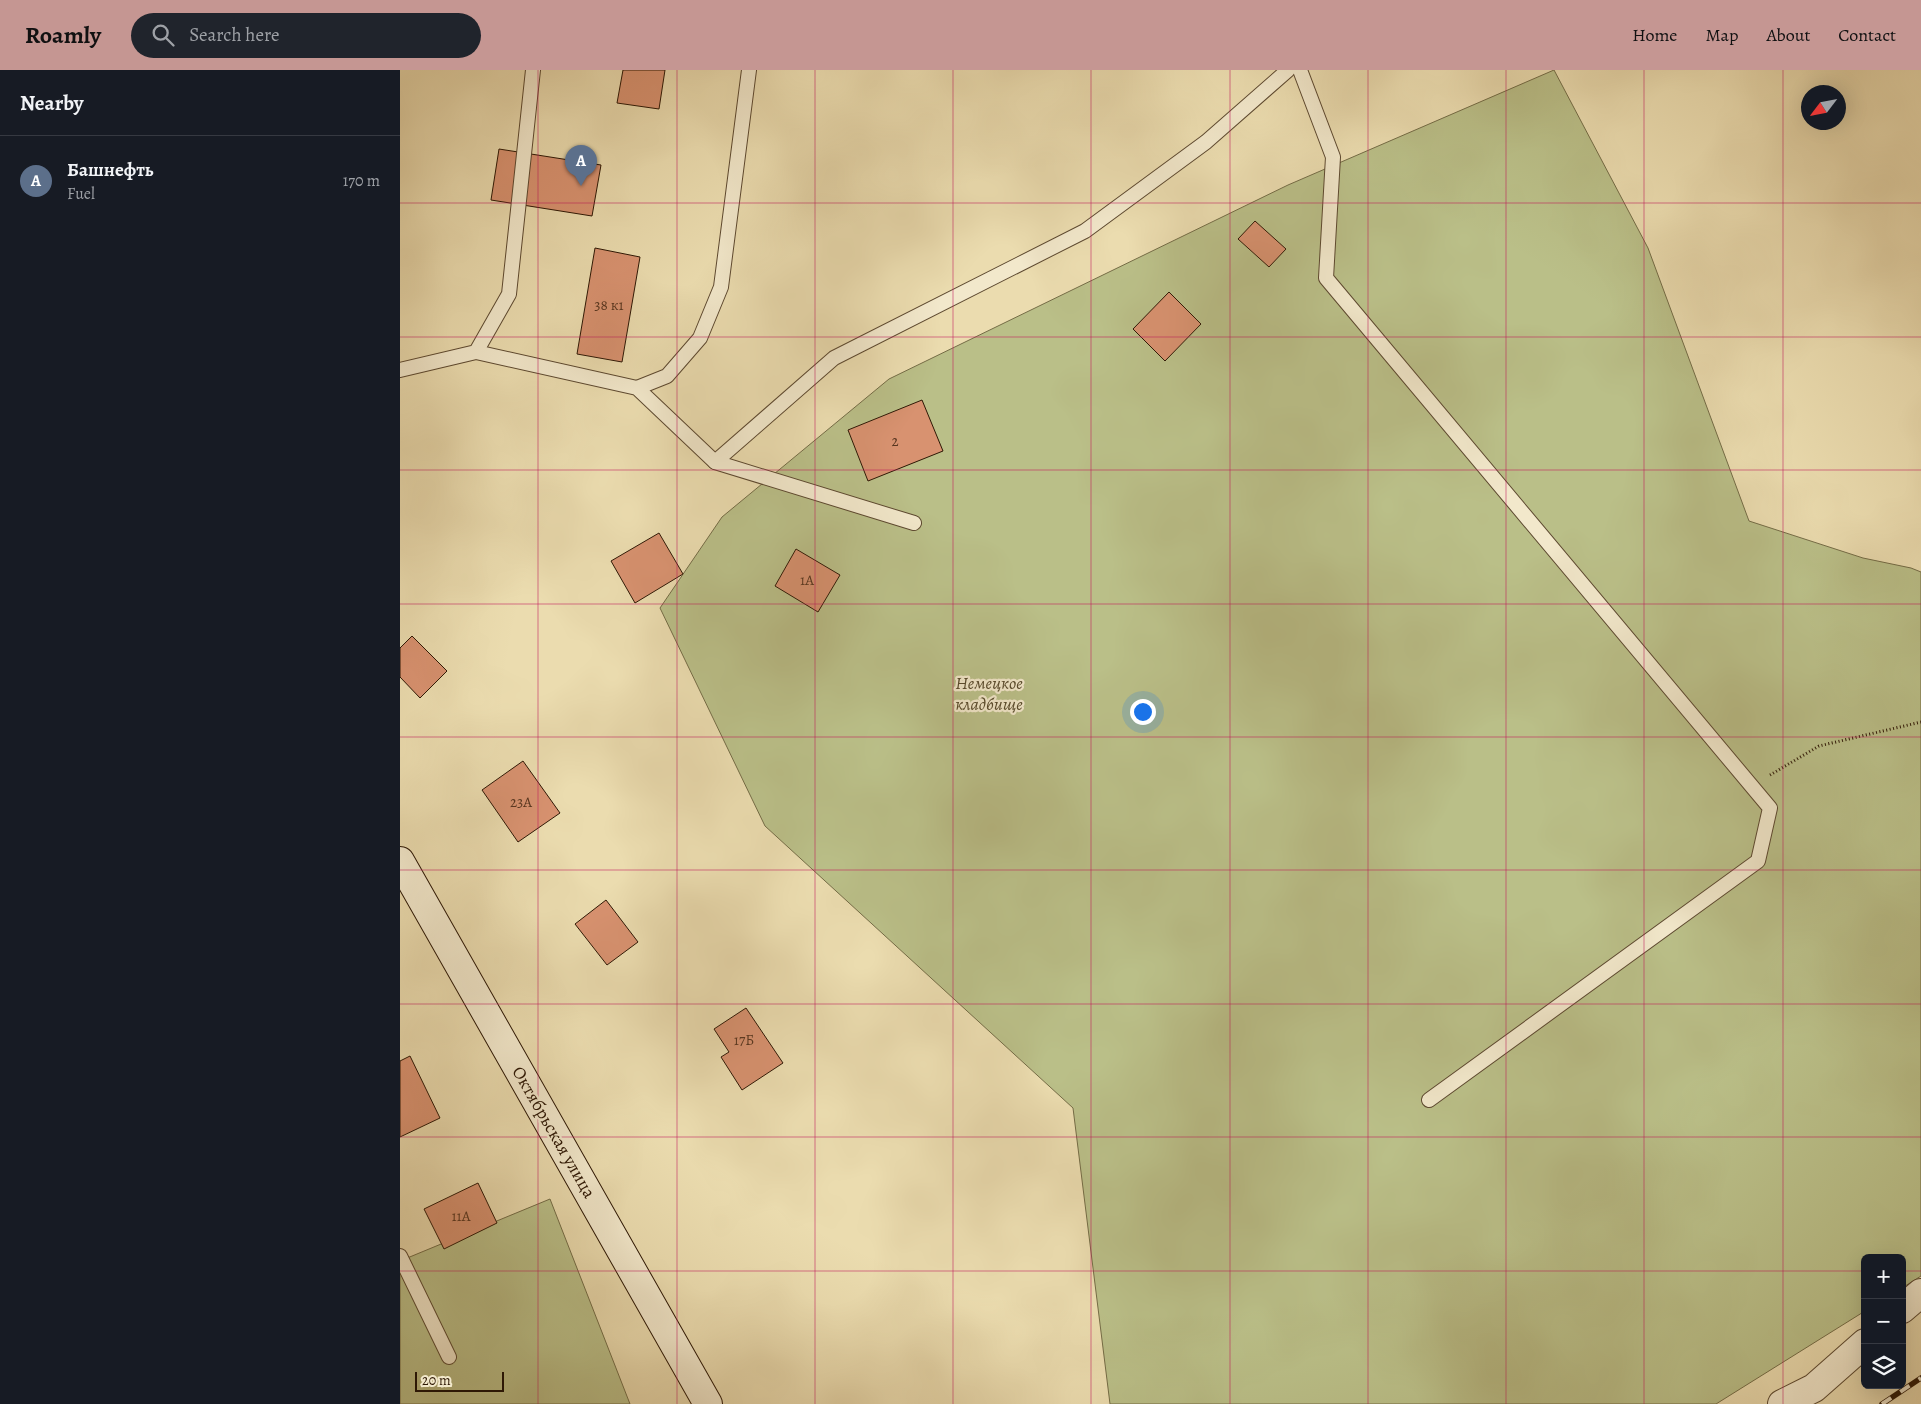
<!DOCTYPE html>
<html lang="en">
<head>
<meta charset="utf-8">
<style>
  :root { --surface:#171b24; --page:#20242c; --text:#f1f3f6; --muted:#9ea1a6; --line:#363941; --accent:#c59692 }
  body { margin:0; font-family:Alegreya,serif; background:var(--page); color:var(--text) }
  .controls { position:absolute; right:15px; bottom:15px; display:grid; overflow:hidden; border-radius:8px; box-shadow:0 5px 20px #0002 }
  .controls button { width:45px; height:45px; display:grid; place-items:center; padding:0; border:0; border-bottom:1px solid var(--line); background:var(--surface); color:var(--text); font:25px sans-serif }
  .compass { position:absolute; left:1401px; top:15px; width:45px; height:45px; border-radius:50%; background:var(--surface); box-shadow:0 5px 20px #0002; rotate:238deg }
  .scale { position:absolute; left:15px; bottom:12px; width:89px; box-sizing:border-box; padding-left:5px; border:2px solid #2e1805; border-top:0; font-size:14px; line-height:18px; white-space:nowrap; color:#2e1805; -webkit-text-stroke:4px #f2e8cb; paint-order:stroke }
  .you { position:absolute; left:742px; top:641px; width:18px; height:18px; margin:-12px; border:4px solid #fff; border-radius:50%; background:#1a73e8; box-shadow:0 0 0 8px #1a73e833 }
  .badge { display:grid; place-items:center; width:32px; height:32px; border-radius:50%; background:var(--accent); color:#fff; font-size:16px; font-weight:700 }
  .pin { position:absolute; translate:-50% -41px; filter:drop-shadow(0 1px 2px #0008) }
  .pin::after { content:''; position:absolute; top:26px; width:18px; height:15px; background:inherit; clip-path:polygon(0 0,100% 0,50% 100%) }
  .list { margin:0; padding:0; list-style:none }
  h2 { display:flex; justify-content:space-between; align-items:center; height:65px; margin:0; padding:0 20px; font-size:21px }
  h2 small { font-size:16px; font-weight:400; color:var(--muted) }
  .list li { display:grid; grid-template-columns:32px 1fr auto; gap:15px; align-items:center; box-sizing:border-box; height:90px; padding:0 20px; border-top:1px solid var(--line) }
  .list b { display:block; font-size:19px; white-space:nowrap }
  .list p { margin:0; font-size:16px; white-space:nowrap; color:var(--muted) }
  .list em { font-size:16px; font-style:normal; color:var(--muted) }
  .icon { flex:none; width:28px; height:28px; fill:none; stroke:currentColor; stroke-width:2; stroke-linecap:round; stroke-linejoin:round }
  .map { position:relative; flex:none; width:1521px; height:1334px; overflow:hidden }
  header { display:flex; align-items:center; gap:30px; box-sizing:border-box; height:70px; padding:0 25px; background:var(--accent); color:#111 }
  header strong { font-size:24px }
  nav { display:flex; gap:28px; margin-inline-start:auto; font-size:18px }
  .search { width:350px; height:45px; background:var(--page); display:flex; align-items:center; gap:12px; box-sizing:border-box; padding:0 18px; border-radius:28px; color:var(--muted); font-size:19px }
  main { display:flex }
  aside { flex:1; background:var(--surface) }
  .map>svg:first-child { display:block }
  .green { fill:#babf88; stroke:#746c46 }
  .building { fill:#d89270; stroke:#2e1805 }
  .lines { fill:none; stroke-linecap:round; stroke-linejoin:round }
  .service-casing { stroke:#5d4930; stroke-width:16 }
  .minor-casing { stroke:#5d4930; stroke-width:30 }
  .secondary-casing { stroke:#2e1805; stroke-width:30 }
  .path { stroke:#2e1805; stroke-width:3; stroke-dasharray:1 2.5; stroke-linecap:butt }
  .service { stroke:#f2e8cb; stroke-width:14 }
  .minor { stroke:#f2e8cb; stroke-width:28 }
  .secondary { stroke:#f2e8cb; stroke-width:28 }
  .rail-casing { stroke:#2e1805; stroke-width:5.5 }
  .rail { stroke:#f2e8cb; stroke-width:4; stroke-dasharray:11; stroke-linecap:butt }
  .grid { fill:none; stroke:#c2185b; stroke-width:1; stroke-opacity:0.55 }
  .labels { text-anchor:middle; stroke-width:4.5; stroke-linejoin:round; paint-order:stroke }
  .number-label { font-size:15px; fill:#583620 }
  .park-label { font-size:18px; font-style:italic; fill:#584a2c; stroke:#f2e8cb }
  .street-label { font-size:18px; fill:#2e1805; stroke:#f2e8cb }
</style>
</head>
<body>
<header>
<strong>Roamly</strong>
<div class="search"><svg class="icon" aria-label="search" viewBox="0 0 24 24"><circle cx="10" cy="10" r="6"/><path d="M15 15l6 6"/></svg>Search here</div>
<nav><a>Home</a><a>Map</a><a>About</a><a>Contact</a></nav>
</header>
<main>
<aside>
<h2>Nearby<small></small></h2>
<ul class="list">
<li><span class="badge" style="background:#5c6f8a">A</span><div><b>Башнефть</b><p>Fuel</p></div><em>170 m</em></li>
</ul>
</aside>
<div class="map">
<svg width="1521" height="1334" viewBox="0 0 1521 1334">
  <rect width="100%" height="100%" fill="#ebdcaf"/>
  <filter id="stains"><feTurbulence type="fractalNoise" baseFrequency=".004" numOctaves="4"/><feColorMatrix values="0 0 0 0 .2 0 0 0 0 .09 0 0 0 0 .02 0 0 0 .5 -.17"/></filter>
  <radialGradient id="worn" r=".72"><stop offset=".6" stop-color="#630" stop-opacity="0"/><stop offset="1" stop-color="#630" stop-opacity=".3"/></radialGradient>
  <!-- green -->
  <g class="green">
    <path d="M1154,0L1248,178L1349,451L1463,488L1511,498L1521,502V1206L1502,1218V1188H1465V1241L1316,1334H710L673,1038L365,756L260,538L322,447L489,309L888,115Z"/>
    <path d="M150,1129L230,1334H0V1191Z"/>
  </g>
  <!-- building -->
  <g class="building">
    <path d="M223,0H265L259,39L217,33Z"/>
    <path d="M99,79L201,95L192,146L91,130Z"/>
    <path d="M855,151L886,179L869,197L838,169Z"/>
    <path d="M195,178L240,187L222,292L177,284Z"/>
    <path d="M769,222L801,254L765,291L733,259Z"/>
    <path d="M522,330L543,381L468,411L448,360Z"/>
    <path d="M259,463L283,504L235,533L211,491Z"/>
    <path d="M396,479L440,505L418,542L375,516Z"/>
    <path d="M12,566L47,601L20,628L0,607V578Z"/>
    <path d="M123,691L160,743L118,772L82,720Z"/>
    <path d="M206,830L238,872L207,895L175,854Z"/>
    <path d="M346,938L383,993L342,1020L321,987L329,982L314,959Z"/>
    <path d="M10,986L40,1048L0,1067V991Z"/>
    <path d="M78,1113L97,1153L44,1179L24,1139Z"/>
  </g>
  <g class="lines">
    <defs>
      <g id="service">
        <path d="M900,0L933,87L926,208L1370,738L1358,791L1029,1030"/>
        <path d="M76,282L237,318L315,392L434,288L685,161L806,72L888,0"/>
        <path d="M0,300L76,282L109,224L133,0"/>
        <path d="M237,318L267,306L300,268L321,217L349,0"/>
        <path d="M315,392L514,453"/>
        <path d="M0,1186L49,1287"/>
      </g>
      <g id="minor">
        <path d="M1502,1239L1521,1223"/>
        <path d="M1382,1334L1414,1318L1465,1273"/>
      </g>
      <path id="secondary" d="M0,791L308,1334"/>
    </defs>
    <!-- service casing -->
    <use href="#service" class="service-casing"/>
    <!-- minor casing -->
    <use href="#minor" class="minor-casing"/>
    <!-- secondary casing -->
    <use href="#secondary" class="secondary-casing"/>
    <!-- path -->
    <path class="path" d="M1370,705L1419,676L1521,652"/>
    <!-- service -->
    <use href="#service" class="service"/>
    <!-- minor -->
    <use href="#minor" class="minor"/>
    <!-- secondary -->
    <use href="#secondary" class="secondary"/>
    <defs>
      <path id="rail" d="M1482,1334L1521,1308"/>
    </defs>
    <!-- rail casing -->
    <use href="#rail" class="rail-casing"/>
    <!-- rail -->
    <use href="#rail" class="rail"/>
  </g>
  <!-- grid -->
  <path class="grid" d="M138,0V1334M277,0V1334M415,0V1334M553,0V1334M691,0V1334M830,0V1334M968,0V1334M1106,0V1334M1244,0V1334M1383,0V1334M0,133H1521M0,267H1521M0,400H1521M0,534H1521M0,667H1521M0,800H1521M0,934H1521M0,1067H1521M0,1201H1465M1502,1201H1521"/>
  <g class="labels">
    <!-- number labels -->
    <g class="number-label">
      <text x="209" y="240">38 к1</text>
      <text x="495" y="376">2</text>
      <text x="407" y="515">1А</text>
      <text x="121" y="737">23А</text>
      <text x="344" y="975">17Б</text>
      <text x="61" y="1151">11А</text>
    </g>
    <!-- park labels -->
    <g class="park-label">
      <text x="589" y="619">Немецкое<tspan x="589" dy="21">кладбище</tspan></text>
    </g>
    <!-- street labels -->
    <g class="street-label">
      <text transform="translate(154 1062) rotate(60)" y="6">Октябрьская улица</text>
    </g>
  </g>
  <rect width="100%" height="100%" filter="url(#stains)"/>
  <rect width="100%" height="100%" fill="url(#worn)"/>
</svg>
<div class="controls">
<button>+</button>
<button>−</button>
<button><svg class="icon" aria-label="layers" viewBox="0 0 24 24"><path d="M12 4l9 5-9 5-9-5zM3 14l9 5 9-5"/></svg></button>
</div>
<svg class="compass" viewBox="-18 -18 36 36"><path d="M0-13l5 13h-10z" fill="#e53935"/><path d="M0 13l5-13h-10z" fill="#9ea1a6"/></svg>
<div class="scale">20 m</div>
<div class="you"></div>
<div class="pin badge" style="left:181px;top:116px;background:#5c6f8a">A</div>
</div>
</main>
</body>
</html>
